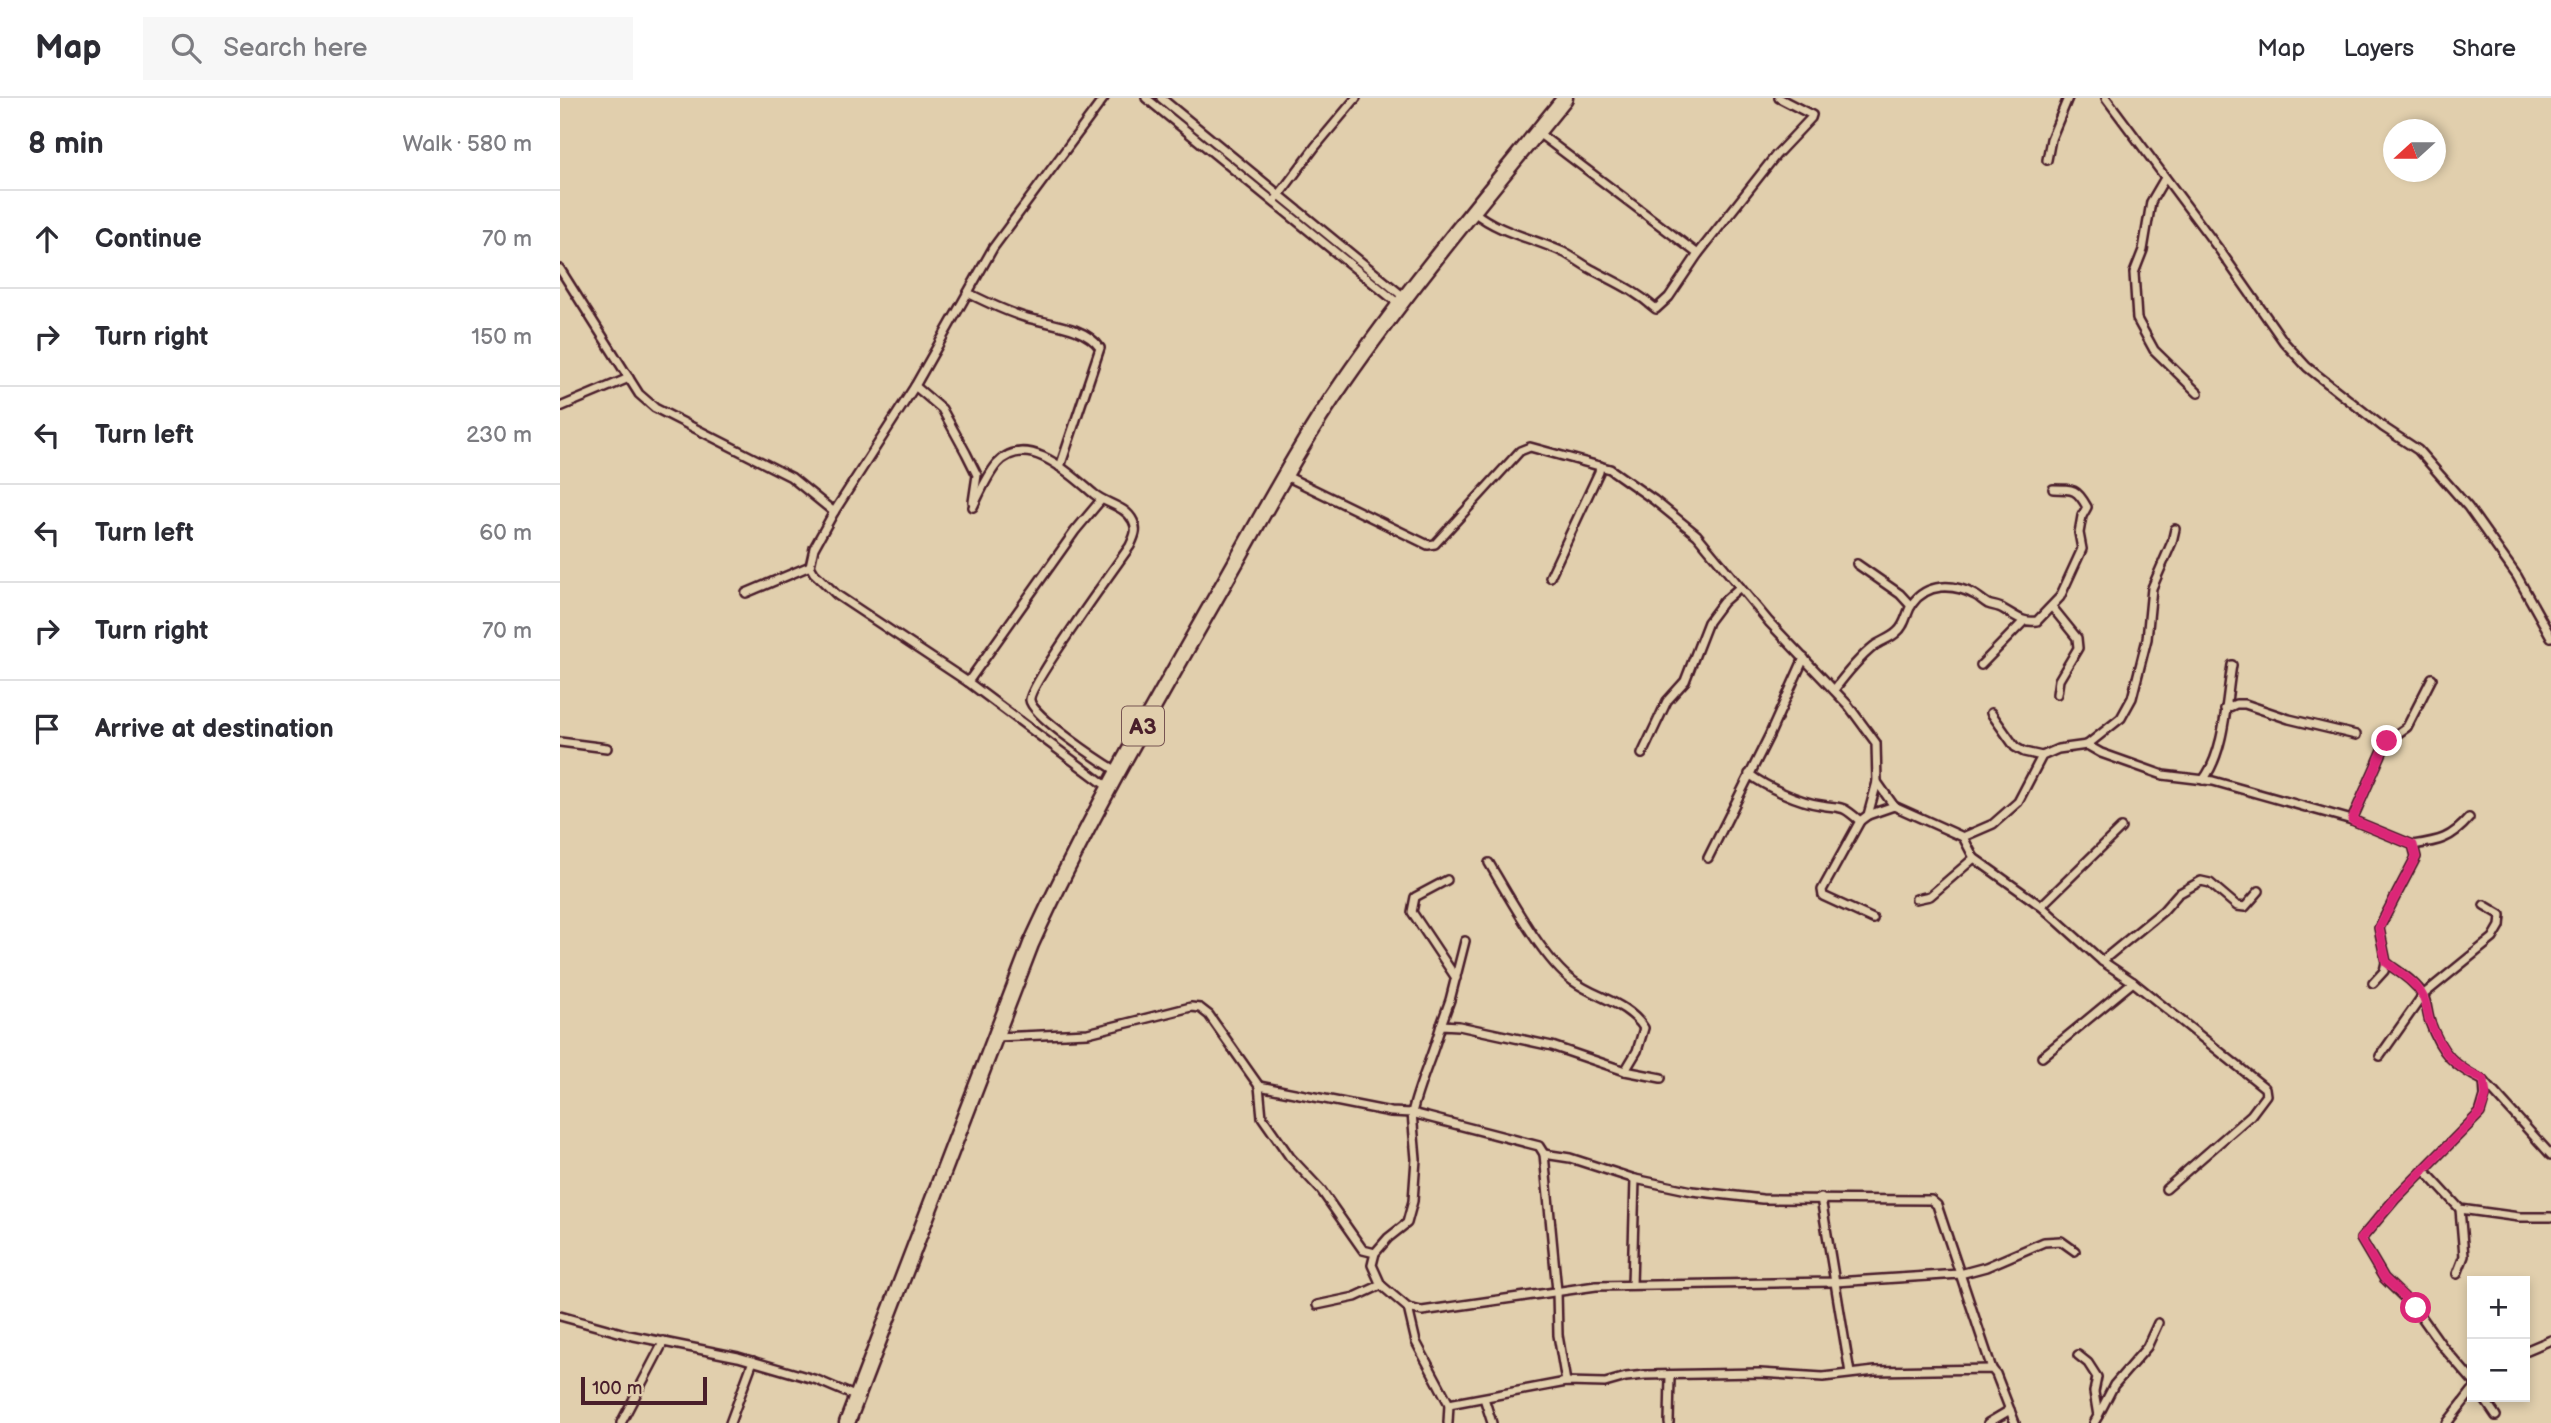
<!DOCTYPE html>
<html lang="en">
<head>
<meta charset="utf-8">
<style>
  :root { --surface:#fff; --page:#f7f7f7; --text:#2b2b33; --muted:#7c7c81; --line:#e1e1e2 }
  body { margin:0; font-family:"Balsamiq Sans",sans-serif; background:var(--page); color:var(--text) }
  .controls { position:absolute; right:21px; bottom:21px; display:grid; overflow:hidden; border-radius:0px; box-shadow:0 4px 10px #0003 }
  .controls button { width:63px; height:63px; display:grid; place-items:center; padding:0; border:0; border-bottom:2px solid var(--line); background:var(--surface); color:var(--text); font:35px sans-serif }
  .compass { position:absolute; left:1823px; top:21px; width:63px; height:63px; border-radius:50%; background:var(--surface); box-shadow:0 4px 10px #0003; rotate:249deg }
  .scale { position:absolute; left:21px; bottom:18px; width:126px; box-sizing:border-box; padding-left:7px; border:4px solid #4a1f2b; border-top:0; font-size:19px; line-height:24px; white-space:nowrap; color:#4a1f2b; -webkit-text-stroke:5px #e1cfad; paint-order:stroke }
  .stop { position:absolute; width:21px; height:21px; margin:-16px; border:5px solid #db2777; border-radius:50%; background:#fff }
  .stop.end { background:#db2777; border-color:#fff; box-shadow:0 2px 7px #0008 }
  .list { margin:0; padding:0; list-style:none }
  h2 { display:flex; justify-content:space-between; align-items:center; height:91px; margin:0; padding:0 28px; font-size:30px }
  h2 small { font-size:23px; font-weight:400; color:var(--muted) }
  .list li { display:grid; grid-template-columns:46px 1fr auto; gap:21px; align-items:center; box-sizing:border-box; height:98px; padding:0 28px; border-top:2px solid var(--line) }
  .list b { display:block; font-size:26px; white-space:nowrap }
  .list em { font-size:23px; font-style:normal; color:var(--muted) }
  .icon { flex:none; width:38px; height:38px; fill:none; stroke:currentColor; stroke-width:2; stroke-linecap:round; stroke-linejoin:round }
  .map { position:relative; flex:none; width:1991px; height:1325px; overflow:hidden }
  header { display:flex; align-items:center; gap:42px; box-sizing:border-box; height:98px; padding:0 35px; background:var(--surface); border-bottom:2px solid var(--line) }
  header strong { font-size:33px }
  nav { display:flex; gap:38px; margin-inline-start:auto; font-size:24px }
  .search { width:490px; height:63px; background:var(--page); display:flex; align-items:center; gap:18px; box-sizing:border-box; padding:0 24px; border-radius:0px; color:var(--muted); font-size:26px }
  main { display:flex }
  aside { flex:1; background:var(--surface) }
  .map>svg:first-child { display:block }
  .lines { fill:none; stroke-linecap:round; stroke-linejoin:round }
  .street-casing { stroke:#4a1f2b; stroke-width:12 }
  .highway-casing { stroke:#4a1f2b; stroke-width:19 }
  .street { stroke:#e1cfad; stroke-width:7 }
  .highway { stroke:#e1cfad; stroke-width:14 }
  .route { stroke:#db2777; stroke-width:9 }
  .labels { text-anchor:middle; stroke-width:5; stroke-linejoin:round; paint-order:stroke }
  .shield { fill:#e1cfad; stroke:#775452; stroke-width:2 }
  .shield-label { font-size:23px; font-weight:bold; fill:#4a1f2b }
</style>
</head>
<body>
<header>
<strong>Map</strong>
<div class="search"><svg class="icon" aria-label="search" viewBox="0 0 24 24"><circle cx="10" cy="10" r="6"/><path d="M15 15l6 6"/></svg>Search here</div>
<nav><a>Map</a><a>Layers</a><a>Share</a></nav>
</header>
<main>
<aside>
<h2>8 min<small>Walk · 580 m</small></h2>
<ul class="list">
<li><svg class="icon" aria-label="ahead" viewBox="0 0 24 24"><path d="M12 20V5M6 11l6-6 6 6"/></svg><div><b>Continue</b></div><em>70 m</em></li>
<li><svg class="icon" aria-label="right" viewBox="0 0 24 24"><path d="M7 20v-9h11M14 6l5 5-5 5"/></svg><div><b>Turn right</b></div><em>150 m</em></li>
<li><svg class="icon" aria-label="left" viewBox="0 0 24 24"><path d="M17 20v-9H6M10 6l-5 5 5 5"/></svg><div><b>Turn left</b></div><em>230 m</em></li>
<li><svg class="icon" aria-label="left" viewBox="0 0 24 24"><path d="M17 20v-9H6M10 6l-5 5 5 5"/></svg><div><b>Turn left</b></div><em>60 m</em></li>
<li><svg class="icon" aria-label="right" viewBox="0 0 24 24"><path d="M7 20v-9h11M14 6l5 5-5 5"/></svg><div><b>Turn right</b></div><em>70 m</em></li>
<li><svg class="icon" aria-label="arrive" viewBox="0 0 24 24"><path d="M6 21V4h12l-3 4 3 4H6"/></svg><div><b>Arrive at destination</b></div></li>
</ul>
</aside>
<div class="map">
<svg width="1991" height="1325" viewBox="0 0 1991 1325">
  <rect width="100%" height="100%" fill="#e1cfad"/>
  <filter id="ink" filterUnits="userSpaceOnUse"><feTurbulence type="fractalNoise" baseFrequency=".0143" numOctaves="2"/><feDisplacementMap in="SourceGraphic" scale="14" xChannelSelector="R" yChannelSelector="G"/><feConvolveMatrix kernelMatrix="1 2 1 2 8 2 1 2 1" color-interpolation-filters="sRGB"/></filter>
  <g filter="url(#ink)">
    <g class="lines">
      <defs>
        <g id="street">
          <path d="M544,0L433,150L355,288L274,414L254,450L250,468L254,475L277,497L408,584L548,689"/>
          <path d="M586,0L840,207"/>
          <path d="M601,0L845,200"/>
          <path d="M1546,0L1661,154L1724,244L1747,269L1823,329L1858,352L1908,409L1957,478L1991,539"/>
          <path d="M977,34L1138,156"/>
          <path d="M1487,62L1491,41L1508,0"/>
          <path d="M1605,80L1591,104L1583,152L1574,175L1577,221L1594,252L1638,295"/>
          <path d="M716,101L755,49L796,0"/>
          <path d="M914,114C940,135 973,140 1003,154C1013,159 1022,166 1031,171C1057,185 1073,191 1096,211L1109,199L1138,156L1216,57L1251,20L1252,17L1219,0"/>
          <path d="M0,171L79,296L95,310L231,379L274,414"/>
          <path d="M408,195C426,204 445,213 464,219C488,226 525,228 540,250L500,369"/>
          <path d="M355,288L382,311L406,355L417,377L413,404"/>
          <path d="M0,309L69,280"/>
          <path d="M726,378L868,447L875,446L960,353L970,349L1050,371L1094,402L1137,437L1209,524L1288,607L1316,645L1317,684L1308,717L1300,723L1262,792L1263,798L1313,821"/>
          <path d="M413,409C420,395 427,378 437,366C467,333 510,376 534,396C546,406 566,408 573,423C578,432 574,439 570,448C556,468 468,589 470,602C471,617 542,664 557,673"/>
          <path d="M1297,466L1340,496L1351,508"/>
          <path d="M990,479L1039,374L1040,368"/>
          <path d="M186,495L250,468"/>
          <path d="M1492,509L1517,540L1518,550L1499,582L1497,596"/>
          <path d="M1421,567L1464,523"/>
          <path d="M408,584L515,433L541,402"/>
          <path d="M1274,592C1286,576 1299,560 1314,548C1321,543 1331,540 1337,534C1346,527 1346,515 1352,506C1367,485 1393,485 1415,497C1419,499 1423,503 1428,506C1433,508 1439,508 1443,511C1456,518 1462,525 1477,523L1500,499L1522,451L1519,435L1522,418L1527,409C1517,391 1514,391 1493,391"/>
          <path d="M1665,611L1676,606H1685L1729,621L1796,637"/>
          <path d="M1431,615L1455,649L1464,654L1482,658"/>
          <path d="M0,644L47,650"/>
          <path d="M1527,647L1561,620L1572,600L1587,541L1592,490L1612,444L1615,431"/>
          <path d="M1082,656L1107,603L1125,583L1148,524L1163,504L1180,489"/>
          <path d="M1189,676C1206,689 1239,704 1261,707C1284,711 1280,706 1300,723"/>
          <path d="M1643,682C1665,654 1666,602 1672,567"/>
          <path d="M1317,684L1334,708"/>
          <path d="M1308,717L1334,708L1403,739L1414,760L1370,798L1356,801"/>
          <path d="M1792,722L1827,643L1847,629L1872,580"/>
          <path d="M1403,739L1433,726L1458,704L1482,658L1498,651L1527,647L1541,655L1603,677L1653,683L1792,722L1853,747L1856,759L1819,830L1826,864C1838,874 1855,883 1863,897C1867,905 1867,916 1870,924C1881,955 1894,968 1924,983L1991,1057"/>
          <path d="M1853,747C1879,743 1891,741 1909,720"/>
          <path d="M1148,760L1209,638L1244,560"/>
          <path d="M1414,760L1481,808L1561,730"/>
          <path d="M929,765C948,797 984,863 1013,883C1036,900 1067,904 1084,930L1077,953L1065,973"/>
          <path d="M887,782L855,799L852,814L896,880"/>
          <path d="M1481,808L1542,863L1573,884L1705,990L1706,997L1691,1017L1606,1091"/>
          <path d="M1542,863L1603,813L1618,796L1641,783L1650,785L1677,808L1685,809L1699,793"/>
          <path d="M1813,885L1824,873L1826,864"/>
          <path d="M881,927L890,902L905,843"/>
          <path d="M435,939L528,935L631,909L640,910L649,917L699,988L702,1019L730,1059L761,1092L803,1152L815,1155"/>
          <path d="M1820,958L1863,897L1933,840L1940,828L1941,817L1924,807"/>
          <path d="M1482,959L1573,884"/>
          <path d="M699,988L831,1014L852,1015C859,985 873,957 881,927L899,928L992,948L1065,973L1101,980"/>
          <path d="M984,1056L1010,1060L1075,1081L1132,1093L1202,1101L1371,1102L1377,1107L1432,1271"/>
          <path d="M1865,1073L1900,1111L1959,1119H1991"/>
          <path d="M1261,1100L1290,1275"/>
          <path d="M1897,1176L1904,1158L1900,1111"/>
          <path d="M821,1187L848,1210L862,1213L1036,1188L1275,1184L1400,1176L1426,1169L1484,1144L1501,1143L1515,1153"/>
          <path d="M1072,1187L1075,1081"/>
          <path d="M757,1207L795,1199L821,1187L812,1167L815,1155L828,1140L847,1125L853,1103L856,1061L852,1015L979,1048L984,1056L997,1193L998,1237L1006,1284"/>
          <path d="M848,1210L856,1244L889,1306L888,1325"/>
          <path d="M0,1218L69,1237L178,1259L257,1282L297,1299"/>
          <path d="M1965,1253L1991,1242"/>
          <path d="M1518,1257L1528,1265L1537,1279L1534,1294L1538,1318L1534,1325"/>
          <path d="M1912,1282L1883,1249L1856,1211L1824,1180L1801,1141L1835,1101L1920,1015L1925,998L1924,983"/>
          <path d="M1923,1299L1936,1318"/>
          <path d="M924,1300L932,1325"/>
          <path d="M889,1306L1006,1284L1045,1285L1066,1279L1085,1277L1200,1275L1263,1279L1315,1273L1432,1271L1436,1276L1455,1325"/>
          <path d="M1538,1318L1554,1287L1587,1249L1598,1225"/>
          <path d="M61,1325L104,1243"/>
          <path d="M170,1325L193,1263"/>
          <path d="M1109,1325L1110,1277"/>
          <path d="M1428,1325L1450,1312"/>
          <path d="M1887,1325L1912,1293"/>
        </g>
        <path id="highway" d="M287,1325L471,846C525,727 590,615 655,501C696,430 737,350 784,283C852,185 930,93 1005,0"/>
      </defs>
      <!-- street casing -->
      <use href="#street" class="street-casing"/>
      <!-- highway casing -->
      <use href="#highway" class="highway-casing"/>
      <!-- street -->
      <use href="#street" class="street"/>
      <!-- highway -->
      <use href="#highway" class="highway"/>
    </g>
  </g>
  <g class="lines" filter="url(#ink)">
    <!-- route -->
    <path class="route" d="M1827,643L1792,722L1853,747L1856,759L1819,830L1826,864C1838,874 1855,883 1862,897C1867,905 1867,916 1870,924C1882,955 1893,968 1924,982L1926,998L1920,1015L1835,1101L1801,1141L1824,1180L1856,1210"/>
  </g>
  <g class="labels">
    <!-- shield labels -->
    <rect class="shield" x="562" y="608.5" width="42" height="39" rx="5"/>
    <g class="shield-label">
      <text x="583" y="636">A3</text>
    </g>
  </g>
</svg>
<div class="controls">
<button>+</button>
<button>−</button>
</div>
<svg class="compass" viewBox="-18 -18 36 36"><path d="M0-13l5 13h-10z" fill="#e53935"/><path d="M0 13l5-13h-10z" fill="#7c7c81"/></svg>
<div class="scale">100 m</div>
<div class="stop" style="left:1856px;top:1210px"></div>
<div class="stop end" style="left:1827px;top:643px"></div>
</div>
</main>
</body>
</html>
